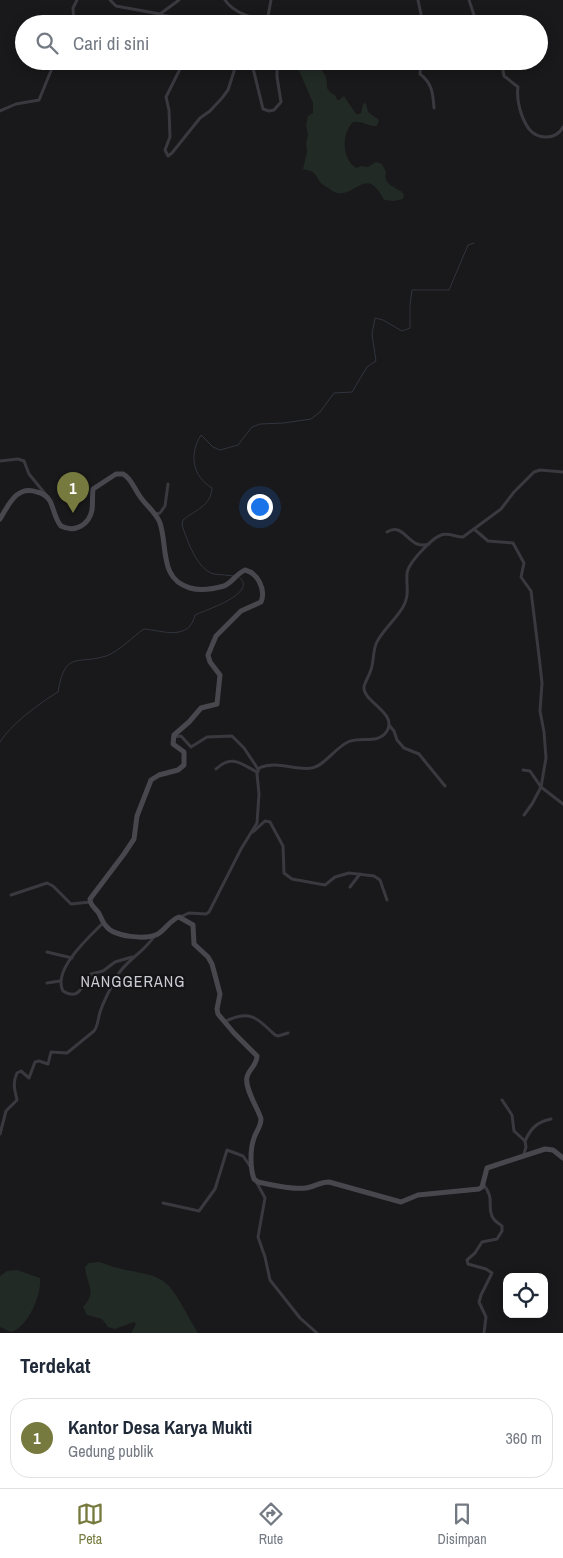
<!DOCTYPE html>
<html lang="id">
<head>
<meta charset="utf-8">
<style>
  :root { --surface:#fff; --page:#f6f6f7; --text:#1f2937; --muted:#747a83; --line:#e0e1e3; --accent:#777a3e }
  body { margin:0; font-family:"Archivo Narrow",sans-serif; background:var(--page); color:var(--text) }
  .controls { position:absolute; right:15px; bottom:15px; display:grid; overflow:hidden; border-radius:10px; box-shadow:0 2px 12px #0003 }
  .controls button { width:45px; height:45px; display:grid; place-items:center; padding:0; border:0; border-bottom:1px solid var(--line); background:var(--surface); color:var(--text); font:25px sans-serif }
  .you { position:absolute; left:259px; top:506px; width:18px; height:18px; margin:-12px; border:4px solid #fff; border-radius:50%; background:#1a73e8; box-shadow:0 0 0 8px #1a73e833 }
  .badge { display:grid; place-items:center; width:32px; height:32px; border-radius:50%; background:var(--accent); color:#fff; font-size:16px; font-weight:700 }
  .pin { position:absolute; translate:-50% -41px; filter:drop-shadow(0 1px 2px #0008) }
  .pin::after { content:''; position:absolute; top:26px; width:18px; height:15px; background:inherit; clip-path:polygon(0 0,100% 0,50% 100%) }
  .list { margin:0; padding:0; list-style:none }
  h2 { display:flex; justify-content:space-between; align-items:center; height:65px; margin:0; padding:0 20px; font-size:21px }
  h2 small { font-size:16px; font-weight:400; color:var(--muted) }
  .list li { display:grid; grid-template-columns:32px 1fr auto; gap:15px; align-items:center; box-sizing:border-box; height:80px; margin:0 10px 10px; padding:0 10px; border:1px solid var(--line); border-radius:20px }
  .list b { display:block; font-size:19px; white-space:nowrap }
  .list p { margin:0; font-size:16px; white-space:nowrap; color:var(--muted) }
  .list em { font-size:16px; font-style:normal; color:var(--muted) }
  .icon { flex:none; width:28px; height:28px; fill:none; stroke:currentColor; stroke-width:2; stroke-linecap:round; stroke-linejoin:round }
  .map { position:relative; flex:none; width:563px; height:1333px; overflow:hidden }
  .search { position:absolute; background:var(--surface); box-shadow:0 2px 12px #0003; left:15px; right:15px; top:15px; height:55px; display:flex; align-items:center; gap:12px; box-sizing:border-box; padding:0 18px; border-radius:28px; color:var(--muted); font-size:19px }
  .sheet { height:155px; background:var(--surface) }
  nav { display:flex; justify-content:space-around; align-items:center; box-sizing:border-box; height:70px; border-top:1px solid var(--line); background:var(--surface); font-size:14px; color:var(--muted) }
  nav a { display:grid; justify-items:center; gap:2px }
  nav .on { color:var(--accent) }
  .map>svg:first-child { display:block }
  .green { fill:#222a25 }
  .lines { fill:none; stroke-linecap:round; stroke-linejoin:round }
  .stream { stroke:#31353f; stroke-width:1 }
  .street { stroke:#3a393f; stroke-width:3 }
  .secondary { stroke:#48474e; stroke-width:5 }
  .labels { text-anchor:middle; stroke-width:4.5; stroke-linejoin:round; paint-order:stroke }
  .quarter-label { font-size:16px; letter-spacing:1px; fill:#ccccd5; stroke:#141315 }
</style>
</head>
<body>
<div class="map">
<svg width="563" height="1333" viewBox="0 0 563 1333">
  <rect width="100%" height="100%" fill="#19181a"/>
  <!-- green -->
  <g class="green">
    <path d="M295,61H315C318,66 322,70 325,75C330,86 322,88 336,96L337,100H339L344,96L356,114H359L361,113L363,104L366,103L368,112L379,120L377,126C369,127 362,120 353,122C341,135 342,158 356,168L361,166L368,167L376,162L382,164L386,172C383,184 393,186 402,192L404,195L403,199L394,201L384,200C365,163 356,200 334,192C331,190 323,185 321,183C317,179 316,173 311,171C308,170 305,170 303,169L307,152L306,143L308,135L306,125L308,116L313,113V103Z"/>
    <path d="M99,1262C105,1263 111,1267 118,1268C134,1273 156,1272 169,1286C181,1300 188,1318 198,1333H131L136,1324L134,1322L115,1329L108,1327L102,1319L87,1315L83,1307C98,1291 86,1284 85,1267L89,1263Z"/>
    <path d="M17,1270L40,1278C42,1294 28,1327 11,1332L0,1327V1276L7,1271Z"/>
  </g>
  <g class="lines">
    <!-- stream -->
    <g class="stream">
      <path d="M234,576C228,575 221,575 214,574C197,570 187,540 182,525L183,520C195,510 211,506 212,488C192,476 189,454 201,435L213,447L220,450L238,445L252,427L260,424L284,423L311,419L320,412L334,393L352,392L367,367L376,361L372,334L375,318L383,320L402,331L410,328V305L412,290H449L468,245L474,243"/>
      <path d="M0,742C10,725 41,702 58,692C65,650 77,665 106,656C120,651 132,637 144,629C164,631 189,641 195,615C205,610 261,593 238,576"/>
    </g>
    <!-- street -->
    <g class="street">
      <path d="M110,0L116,6L160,14L179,0"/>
      <path d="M225,0C232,11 256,23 268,16L271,0"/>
      <path d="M418,0L423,24"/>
      <path d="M469,0L477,24"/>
      <path d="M161,15L174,17L180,24"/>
      <path d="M251,18L262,24"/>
      <path d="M402,19V24"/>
      <path d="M74,24L73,8L77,0"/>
      <path d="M184,61L166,97L169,110L170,137L165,150L168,156L172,153L200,118L210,111L222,98L228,90L236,65C241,61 247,60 252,64L263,109L269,111L274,110L281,102L277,77V61"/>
      <path d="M421,61L420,74C432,83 433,93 434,108"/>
      <path d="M497,61L502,65L504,76L518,87C516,100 521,118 529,129C538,140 556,140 563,127"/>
      <path d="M0,111L16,104L39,100L55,61"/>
      <path d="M0,461L18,459L24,461L29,474L47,496"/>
      <path d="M156,514L160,513L165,506L168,484"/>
      <path d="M474,529L488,541L513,543L524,563L521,577L531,591L539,656L542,683L540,711L544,732L546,758L541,787L563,804"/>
      <path d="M387,532C405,521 408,551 429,544"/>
      <path d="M389,725L394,731L397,740L404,748L419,754L445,786"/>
      <path d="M173,737L181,736L191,747L207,737L232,736L244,748L258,769"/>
      <path d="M216,769C232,754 241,764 257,772"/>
      <path d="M523,770L530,771L541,787L532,804L524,815"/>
      <path d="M253,832L265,821L270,822L283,846L284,873L292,879L325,885L335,877L349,873L374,876L380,880L387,900"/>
      <path d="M350,887L360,874"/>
      <path d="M11,895L47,883L53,886L71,904L90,902"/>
      <path d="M180,917L189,913L206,914L209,912L241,849L257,823L259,794L257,774L259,768C277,760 295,771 312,768C324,766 335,748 348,742C361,736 378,745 387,731C398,713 362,701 364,687C365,681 371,673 372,666C374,658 373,647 378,640C385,628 396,619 403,607C410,595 406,586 407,574C407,564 431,539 441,535C448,532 455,537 463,537L501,509L514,492L534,472L540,470L563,472"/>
      <path d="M103,923C89,937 52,970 63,991C80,1002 83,983 91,974L103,971L115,962L132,957"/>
      <path d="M47,952L72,958"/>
      <path d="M47,983L60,981"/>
      <path d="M224,1022C249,1009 256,1017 275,1035L278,1036L288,1033"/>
      <path d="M502,1100L512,1115L514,1131L525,1141L526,1147L523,1157"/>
      <path d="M0,1134L6,1111L17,1100C15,1090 12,1084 17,1073L21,1071L29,1078L35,1062L39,1061L48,1064L51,1052L67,1053L94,1031C98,1026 98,1019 100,1012C104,1000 111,987 117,976C127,959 145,952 155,935"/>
      <path d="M525,1141C531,1128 537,1122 551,1119"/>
      <path d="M257,1183L265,1198L258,1237L265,1257L270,1280L300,1318L317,1333"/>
      <path d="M483,1184C496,1199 486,1207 493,1218C495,1222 499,1223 502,1226V1231L497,1239L482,1242L475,1253L467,1260L468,1264L486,1269L492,1273L481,1295L479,1302L486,1317L484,1333"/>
      <path d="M163,1203L199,1211L215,1189L227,1150L243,1156L250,1166"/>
    </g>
    <!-- secondary -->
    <path class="secondary" d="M0,519C9,504 17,485 37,492C42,493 47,496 50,501C54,509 55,519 61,526C75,533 89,525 92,510C93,503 92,496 93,489L116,474H123C131,478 134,488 139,495C145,505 156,512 160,523C168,547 159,579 190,588C201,591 213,589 224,586C233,582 237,573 245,570C258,573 266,590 261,602L241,611L216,636L208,655L210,662L220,675L217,704L201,708L189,722L174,735L173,744L184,752V765L178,770L159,775L151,780L137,816L134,839L124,854L90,899C90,905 94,907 98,912C101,916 102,922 106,926C114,937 146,940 158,934C166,929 170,920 179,917L193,925L194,944L208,957L212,964L220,994L217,1009L218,1014L234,1033L257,1056C257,1065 249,1069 247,1077C244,1088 258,1108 261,1119C261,1127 256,1131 254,1138C250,1149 250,1168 254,1179L258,1182C273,1185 291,1190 306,1188C314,1187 320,1182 329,1182L401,1202L418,1195L479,1189L482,1187L487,1168L545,1149L553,1150L563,1158"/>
  </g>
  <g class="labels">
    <!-- quarter labels -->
    <g class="quarter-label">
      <text x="133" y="987">NANGGERANG</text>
    </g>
  </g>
</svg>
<div class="controls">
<button><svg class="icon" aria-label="locate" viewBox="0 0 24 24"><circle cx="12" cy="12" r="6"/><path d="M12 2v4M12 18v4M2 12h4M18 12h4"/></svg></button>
</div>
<div class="you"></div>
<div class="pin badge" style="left:73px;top:513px">1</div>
<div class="search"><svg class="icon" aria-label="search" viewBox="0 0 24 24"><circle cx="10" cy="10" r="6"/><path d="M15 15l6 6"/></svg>Cari di sini</div>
</div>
<section class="sheet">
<h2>Terdekat<small></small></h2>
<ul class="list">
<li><span class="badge">1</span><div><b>Kantor Desa Karya Mukti</b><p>Gedung publik</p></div><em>360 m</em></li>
</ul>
</section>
<nav>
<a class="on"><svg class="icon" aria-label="map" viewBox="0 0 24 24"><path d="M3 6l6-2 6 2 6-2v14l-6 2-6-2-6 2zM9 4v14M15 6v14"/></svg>Peta</a>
<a><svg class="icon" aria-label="directions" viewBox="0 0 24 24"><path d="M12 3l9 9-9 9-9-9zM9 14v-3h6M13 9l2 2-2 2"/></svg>Rute</a>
<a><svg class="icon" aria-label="saved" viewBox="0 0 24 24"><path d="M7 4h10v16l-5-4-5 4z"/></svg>Disimpan</a>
</nav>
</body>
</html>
